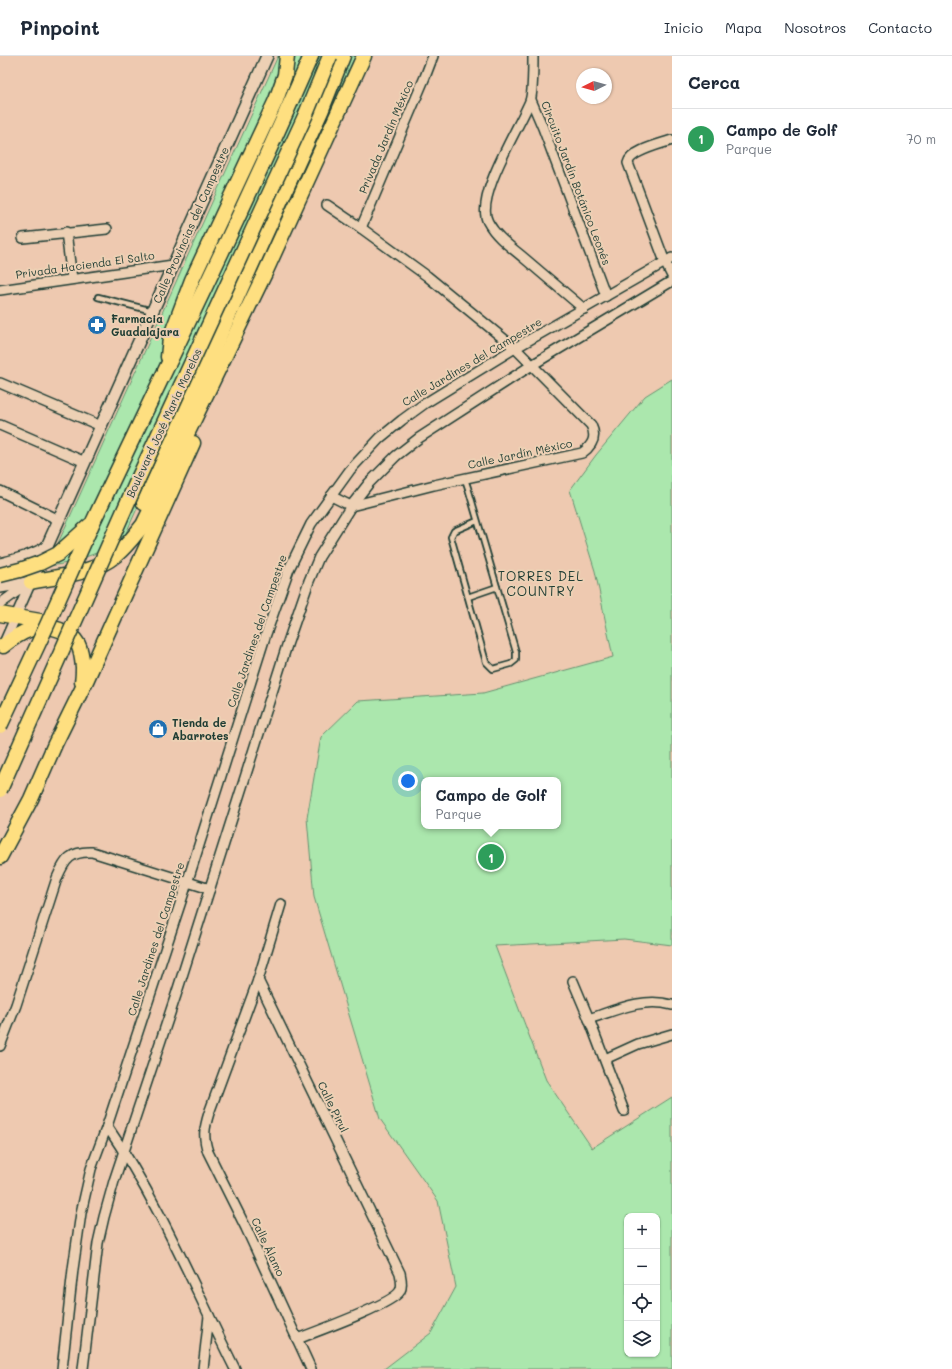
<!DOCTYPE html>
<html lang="es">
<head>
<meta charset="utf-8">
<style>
  :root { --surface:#fff; --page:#f2f2f3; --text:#1f2937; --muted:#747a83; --line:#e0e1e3; --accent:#1f6fb2 }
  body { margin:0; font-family:Mali,sans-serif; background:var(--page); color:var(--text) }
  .controls { position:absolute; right:12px; bottom:12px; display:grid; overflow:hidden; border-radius:8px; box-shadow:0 1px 3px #0004 }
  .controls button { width:36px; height:36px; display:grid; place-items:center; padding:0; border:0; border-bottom:1px solid var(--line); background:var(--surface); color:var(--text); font:20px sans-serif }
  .compass { position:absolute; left:576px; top:12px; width:36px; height:36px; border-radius:50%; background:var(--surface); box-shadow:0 1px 3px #0004; rotate:265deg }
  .you { position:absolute; left:408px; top:725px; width:14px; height:14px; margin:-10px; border:3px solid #fff; border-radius:50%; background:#1a73e8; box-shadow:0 0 0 6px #1a73e833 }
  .badge { display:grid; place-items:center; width:26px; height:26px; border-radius:50%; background:var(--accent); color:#fff; font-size:13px; font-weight:700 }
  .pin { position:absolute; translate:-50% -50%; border:2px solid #fff; box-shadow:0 1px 4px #0006 }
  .popup { position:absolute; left:421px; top:721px; width:140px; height:52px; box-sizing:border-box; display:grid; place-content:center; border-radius:8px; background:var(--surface); filter:drop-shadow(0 1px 3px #0005); font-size:13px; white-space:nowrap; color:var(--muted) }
  .popup b { font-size:15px; color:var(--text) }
  .popup::after { content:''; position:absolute; left:50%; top:100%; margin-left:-8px; border:8px solid transparent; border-top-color:var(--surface) }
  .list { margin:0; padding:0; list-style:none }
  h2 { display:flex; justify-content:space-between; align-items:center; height:52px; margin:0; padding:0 16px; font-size:17px }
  h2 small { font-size:13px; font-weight:400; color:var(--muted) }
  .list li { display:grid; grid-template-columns:26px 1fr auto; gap:12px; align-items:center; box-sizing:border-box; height:60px; padding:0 16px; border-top:1px solid var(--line) }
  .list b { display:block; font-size:15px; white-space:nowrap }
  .list p { margin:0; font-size:13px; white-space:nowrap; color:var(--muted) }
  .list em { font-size:13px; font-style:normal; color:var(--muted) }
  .icon { flex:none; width:22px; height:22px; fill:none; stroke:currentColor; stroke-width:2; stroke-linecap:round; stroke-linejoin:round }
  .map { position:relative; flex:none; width:672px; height:1313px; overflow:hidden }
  header { display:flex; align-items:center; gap:24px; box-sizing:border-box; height:56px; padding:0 20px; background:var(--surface); border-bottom:1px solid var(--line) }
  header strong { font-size:19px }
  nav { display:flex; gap:22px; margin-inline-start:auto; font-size:14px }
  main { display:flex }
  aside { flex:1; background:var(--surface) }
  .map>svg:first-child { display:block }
  .green { fill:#abe7ad; stroke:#659270; fill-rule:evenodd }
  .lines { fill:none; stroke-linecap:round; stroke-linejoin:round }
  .service-casing { stroke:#1f3d34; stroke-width:8 }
  .minor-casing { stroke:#1f3d34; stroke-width:12 }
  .tertiary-casing { stroke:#1f3d34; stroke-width:14 }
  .primary-casing { stroke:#1f3d34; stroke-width:17 }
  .service { stroke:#edd0b4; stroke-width:4.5 }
  .minor { stroke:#edd0b4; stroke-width:9 }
  .tertiary { stroke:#edd0b4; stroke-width:11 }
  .primary { stroke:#fedf80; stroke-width:14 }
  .primary-bridge-casing { stroke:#1f3d34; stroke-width:17; stroke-linecap:butt }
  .primary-bridge { stroke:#fedf80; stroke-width:14 }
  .labels { text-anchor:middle; stroke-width:4; stroke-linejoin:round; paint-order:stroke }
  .street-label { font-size:11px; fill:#1f3d34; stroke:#edd0b4 }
  .poi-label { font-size:11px; font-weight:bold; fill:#1f3d34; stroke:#edd0b4; text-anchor:start }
  .quarter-label { font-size:13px; letter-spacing:1px; fill:#1f3d34; stroke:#edd0b4 }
</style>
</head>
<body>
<header>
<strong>Pinpoint</strong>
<nav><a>Inicio</a><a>Mapa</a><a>Nosotros</a><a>Contacto</a></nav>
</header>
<main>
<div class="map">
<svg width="672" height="1313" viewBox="0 0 672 1313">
  <rect width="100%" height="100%" fill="#eec9b0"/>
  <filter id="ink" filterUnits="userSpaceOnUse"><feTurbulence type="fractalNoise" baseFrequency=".025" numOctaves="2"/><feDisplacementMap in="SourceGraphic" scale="8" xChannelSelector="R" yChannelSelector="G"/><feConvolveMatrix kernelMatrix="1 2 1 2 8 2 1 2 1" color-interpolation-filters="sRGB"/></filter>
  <g filter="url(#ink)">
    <!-- green -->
    <g class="green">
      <path d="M278,0H355L186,366L211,288L122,486C107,493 65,511 50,509V505Z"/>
      <path d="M672,323V889L624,883L495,890L546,1024L592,1092L672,1041V1313H384L431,1277L456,1231L438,1145L380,1063L314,841L307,762L321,681L358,645L483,637L613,601L595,515L570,434L596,399L645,340ZM424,724H558V770H424ZM627,1160H657V1298H627Z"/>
    </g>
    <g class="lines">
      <defs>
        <g id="service">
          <path d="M98,241L153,255"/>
          <path d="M465,423L468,432L516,596V604L511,608L493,613L486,606L451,481L454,475L477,465"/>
          <path d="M468,541L497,531"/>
        </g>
        <g id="minor">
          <path d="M533,0C533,10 533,37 530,45C520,70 474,142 488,166C496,181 511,191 524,202C544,219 564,236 584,253"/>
          <path d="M531,44L543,72L606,240"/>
          <path d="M672,84C661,88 630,95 628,107L665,206L672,220"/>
          <path d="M327,149L361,172L427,220L515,292L591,369C597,381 593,389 582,397L434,429L351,450L331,440"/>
          <path d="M361,172L425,21L433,0"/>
          <path d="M66,176L72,223"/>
          <path d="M23,182L107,173"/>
          <path d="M0,234L173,209"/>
          <path d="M0,327L101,370"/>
          <path d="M0,369L85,406"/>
          <path d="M0,435L59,464"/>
          <path d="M0,548L30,526"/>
          <path d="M4,587L31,526"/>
          <path d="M281,848L258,924L209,1057C204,1073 203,1081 208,1096L246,1172L311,1313"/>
          <path d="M258,924L400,1217C401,1222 403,1230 400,1235C393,1248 315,1276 297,1283"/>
          <path d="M573,925L589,963L624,1055"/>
          <path d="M589,963C616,954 643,941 672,949"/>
          <path d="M0,990L16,949L57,822C65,803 71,795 92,796L210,833"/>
          <path d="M605,1003L638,988L672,978"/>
          <path d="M107,1070C159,1146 194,1231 235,1313"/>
          <path d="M62,1313L73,1213L81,1157L91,1113L107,1070L187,827L266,578L289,513L311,468L350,414L380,382L402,364L424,348L515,292L672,202"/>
          <path d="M83,1313L98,1187L104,1161L114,1125L176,939L288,586L309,525L319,501L351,450L369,427L396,400L419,382L532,309L672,225"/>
          <path d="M203,1313L209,1260"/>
        </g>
        <g id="tertiary">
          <path d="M0,508C16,504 33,500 47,491"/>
          <path d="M0,531L31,526L267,0"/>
        </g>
        <g id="primary">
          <path d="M168,301L170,282L192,224L276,44L285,19L287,0"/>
          <path d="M144,447L322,53L343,0"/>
          <path d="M93,466C166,311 243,157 311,0"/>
          <path d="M31,526C60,520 93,518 116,499C126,491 134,480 143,469L265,217L364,0"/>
          <path d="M0,558L40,565L48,569"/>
          <path d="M3,590C13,582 27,572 41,571C47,570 54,572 60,574C79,581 81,592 83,611C83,616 83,621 82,626"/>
          <path d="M0,801L31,743L55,688L86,625L193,387"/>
        </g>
      </defs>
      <!-- service casing -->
      <use href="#service" class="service-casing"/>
      <!-- minor casing -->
      <use href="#minor" class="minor-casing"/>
      <!-- tertiary casing -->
      <use href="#tertiary" class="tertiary-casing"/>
      <!-- primary casing -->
      <use href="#primary" class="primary-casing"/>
      <!-- service -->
      <use href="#service" class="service"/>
      <!-- minor -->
      <use href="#minor" class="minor"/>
      <!-- tertiary -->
      <use href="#tertiary" class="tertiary"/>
      <!-- primary -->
      <use href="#primary" class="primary"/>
      <defs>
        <g id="primary-bridge">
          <path d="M0,519L20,514L40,507L58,498L90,469"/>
          <path d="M0,670L48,567L93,466"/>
          <path d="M0,734L138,423L306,58L330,0"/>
        </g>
      </defs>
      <!-- primary-bridge casing -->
      <use href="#primary-bridge" class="primary-bridge-casing"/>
      <!-- primary-bridge -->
      <use href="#primary-bridge" class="primary-bridge"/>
    </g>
  </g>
  <!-- icons -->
  <defs>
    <symbol id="pharmacy-disc" viewBox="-11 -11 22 22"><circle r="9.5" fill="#1f6fb2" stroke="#edd0b4"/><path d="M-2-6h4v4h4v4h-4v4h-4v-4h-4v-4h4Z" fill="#fff"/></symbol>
    <symbol id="shop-disc" viewBox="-11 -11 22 22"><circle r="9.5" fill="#1f6fb2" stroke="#edd0b4"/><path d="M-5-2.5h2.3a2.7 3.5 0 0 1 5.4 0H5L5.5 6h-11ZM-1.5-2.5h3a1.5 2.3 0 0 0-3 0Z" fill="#fff"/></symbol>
  </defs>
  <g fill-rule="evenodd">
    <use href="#pharmacy-disc" x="86" y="258" width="22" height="22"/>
    <use href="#shop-disc" x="147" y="662" width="22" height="22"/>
  </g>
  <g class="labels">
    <!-- street labels -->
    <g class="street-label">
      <text transform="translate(386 81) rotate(-67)" y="4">Privada Jardín México</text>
      <text transform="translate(576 127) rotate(69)" y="4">Circuito Jardín Botánico Leonés</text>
      <text transform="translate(191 169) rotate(-66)" y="4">Calle Provincias del Campestre</text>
      <text transform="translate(85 209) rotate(-8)" y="4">Privada Hacienda El Salto</text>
      <text transform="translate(472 306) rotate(-31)" y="4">Calle Jardines del Campestre</text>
      <text transform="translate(164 367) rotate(-65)" y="4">Boulevard José María Morelos</text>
      <text transform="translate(520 398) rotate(-12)" y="4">Calle Jardín México</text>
      <text transform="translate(257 575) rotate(-71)" y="4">Calle Jardines del Campestre</text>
      <text transform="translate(156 883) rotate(-72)" y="4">Calle Jardines del Campestre</text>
      <text transform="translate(333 1051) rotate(64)" y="4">Calle Pirul</text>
      <text transform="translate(268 1191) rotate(65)" y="4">Calle Álamo</text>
    </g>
    <!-- poi labels -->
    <g class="poi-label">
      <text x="111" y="267">Farmacia<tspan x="111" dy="13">Guadalajara</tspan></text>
      <text x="172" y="671">Tienda de<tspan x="172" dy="13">Abarrotes</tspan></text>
    </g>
    <!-- quarter labels -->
    <g class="quarter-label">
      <text x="541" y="525">TORRES DEL<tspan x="541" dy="15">COUNTRY</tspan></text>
    </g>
  </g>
</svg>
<div class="controls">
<button>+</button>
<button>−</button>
<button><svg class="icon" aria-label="locate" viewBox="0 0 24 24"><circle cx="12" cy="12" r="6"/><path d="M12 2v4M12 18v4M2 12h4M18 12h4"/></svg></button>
<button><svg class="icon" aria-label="layers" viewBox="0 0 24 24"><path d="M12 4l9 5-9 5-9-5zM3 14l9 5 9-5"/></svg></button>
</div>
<svg class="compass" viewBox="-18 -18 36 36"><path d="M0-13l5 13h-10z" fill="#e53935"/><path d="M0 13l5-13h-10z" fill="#747a83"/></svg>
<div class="you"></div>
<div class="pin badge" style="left:491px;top:801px;background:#2e9e5b">1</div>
<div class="popup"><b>Campo de Golf</b>Parque</div>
</div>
<aside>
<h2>Cerca<small></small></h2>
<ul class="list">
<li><span class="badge" style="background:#2e9e5b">1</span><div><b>Campo de Golf</b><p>Parque</p></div><em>70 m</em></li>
</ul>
</aside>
</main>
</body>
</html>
